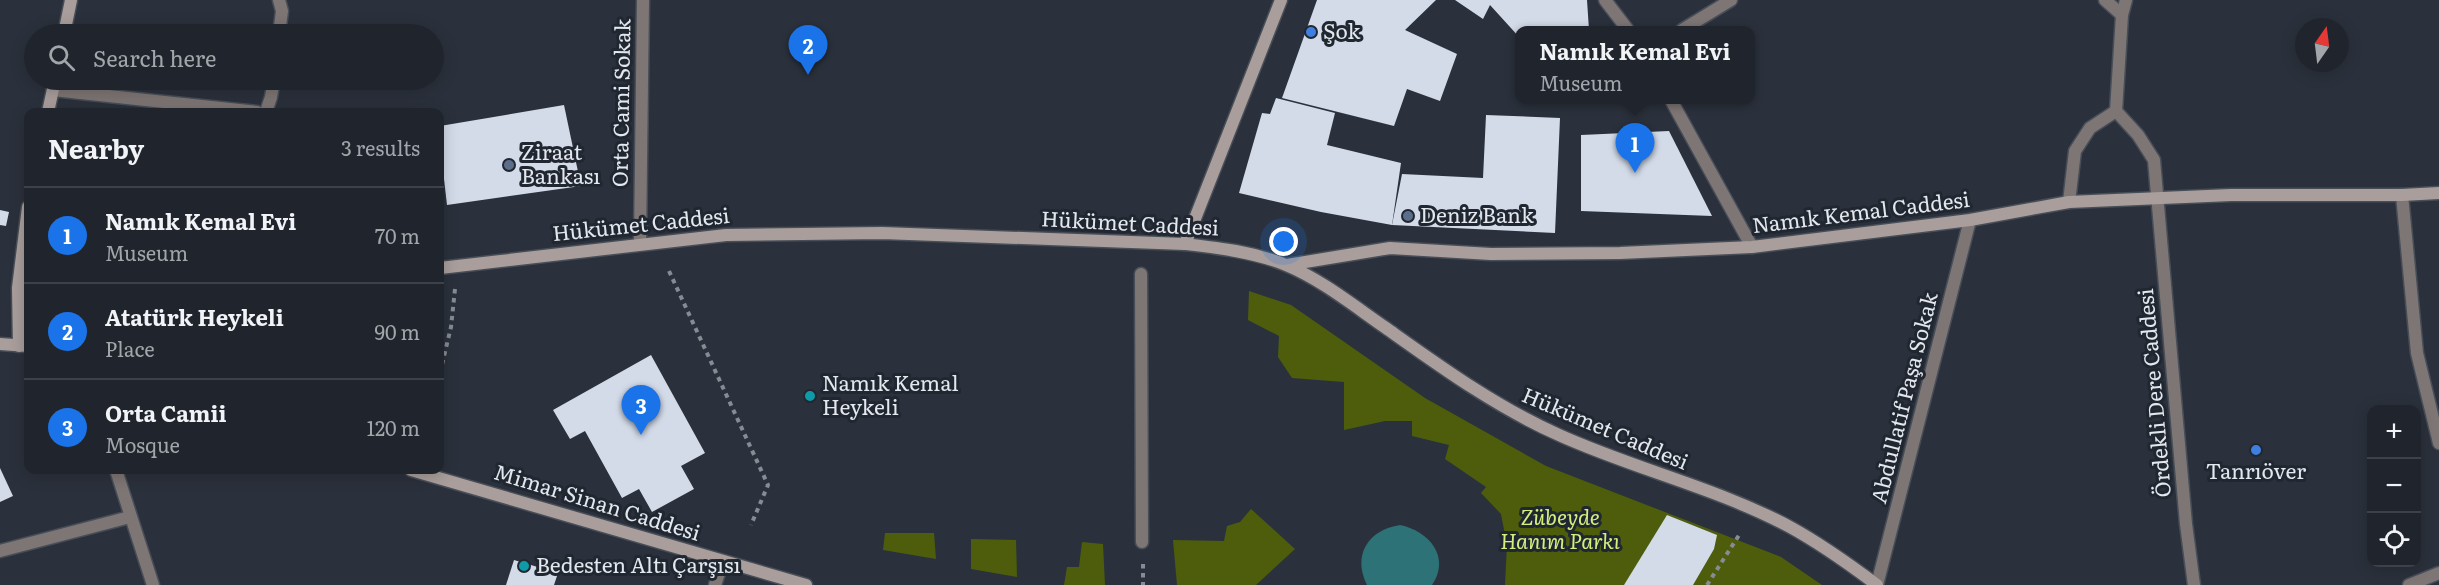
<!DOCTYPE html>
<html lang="en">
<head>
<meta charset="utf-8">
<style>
  :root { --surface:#20252d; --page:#2d3139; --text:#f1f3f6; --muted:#a2a5aa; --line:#3d4249; --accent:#1a73e8 }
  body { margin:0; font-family:Literata,serif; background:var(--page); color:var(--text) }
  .controls { position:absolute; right:18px; bottom:18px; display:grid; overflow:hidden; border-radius:12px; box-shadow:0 3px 15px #0003 }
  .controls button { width:54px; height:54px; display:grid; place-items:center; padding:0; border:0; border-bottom:2px solid var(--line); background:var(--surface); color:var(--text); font:30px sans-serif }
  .compass { position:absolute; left:2295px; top:18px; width:54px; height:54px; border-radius:50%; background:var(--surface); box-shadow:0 3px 15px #0003; rotate:14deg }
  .you { position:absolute; left:1284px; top:242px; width:21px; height:21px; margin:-15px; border:4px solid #fff; border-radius:50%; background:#1a73e8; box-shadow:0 0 0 9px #1a73e833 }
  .badge { display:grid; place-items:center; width:39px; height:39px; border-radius:50%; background:var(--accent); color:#fff; font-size:20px; font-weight:700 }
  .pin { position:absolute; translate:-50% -50px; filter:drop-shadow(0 2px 3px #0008) }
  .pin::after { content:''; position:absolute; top:32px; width:21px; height:18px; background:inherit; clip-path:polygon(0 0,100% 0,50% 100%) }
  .popup { position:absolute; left:1515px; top:26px; width:240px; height:78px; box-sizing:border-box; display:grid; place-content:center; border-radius:12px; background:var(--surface); filter:drop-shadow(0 2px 4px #0005); font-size:20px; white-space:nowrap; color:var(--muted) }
  .popup b { font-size:22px; color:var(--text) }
  .popup::after { content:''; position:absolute; left:50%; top:100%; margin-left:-12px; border:12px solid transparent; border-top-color:var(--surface) }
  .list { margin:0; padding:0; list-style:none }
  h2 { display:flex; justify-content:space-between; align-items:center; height:78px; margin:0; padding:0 24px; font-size:26px }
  h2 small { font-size:20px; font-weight:400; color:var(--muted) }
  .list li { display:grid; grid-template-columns:39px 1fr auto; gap:18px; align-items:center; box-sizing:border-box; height:96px; padding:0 24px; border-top:2px solid var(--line) }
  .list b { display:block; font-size:22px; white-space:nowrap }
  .list p { margin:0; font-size:20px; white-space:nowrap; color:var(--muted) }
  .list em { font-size:20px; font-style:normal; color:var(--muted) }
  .icon { flex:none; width:33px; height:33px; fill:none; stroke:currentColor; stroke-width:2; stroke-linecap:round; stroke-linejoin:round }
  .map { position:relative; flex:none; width:2439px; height:585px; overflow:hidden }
  .search { position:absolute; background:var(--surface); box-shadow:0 3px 15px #0003; left:24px; top:24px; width:420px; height:66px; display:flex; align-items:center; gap:15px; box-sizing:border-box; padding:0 21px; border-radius:33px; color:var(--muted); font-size:22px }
  .panel { position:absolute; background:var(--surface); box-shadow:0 3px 15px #0003; left:24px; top:108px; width:420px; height:366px; border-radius:12px }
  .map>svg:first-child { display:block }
  .green { fill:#4d5d0c }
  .water { fill:#2d7276 }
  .building { fill:#d3dbe9 }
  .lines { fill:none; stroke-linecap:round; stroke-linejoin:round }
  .street-casing { stroke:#484e58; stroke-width:15 }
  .secondary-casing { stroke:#484e58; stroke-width:15 }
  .path { stroke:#868b94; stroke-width:4; stroke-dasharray:4.5 4.5; stroke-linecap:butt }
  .street { stroke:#7e7675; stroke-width:12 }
  .secondary { stroke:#a99e9b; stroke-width:12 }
  .shop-dot { fill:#3f7fe0; stroke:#212731; stroke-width:2 }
  .service-dot { fill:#5c6f8a; stroke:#212731; stroke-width:2 }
  .culture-dot { fill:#0f9aa8; stroke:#212731; stroke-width:2 }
  .labels { text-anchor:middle; stroke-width:6; stroke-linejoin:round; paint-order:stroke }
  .poi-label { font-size:21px; fill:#e3e7ee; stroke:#212731; text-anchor:start }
  .street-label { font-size:21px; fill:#e3e7ee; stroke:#212731 }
  .park-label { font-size:21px; font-style:italic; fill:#d3ef7c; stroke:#212731 }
</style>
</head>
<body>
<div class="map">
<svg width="2439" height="585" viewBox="0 0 2439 585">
  <rect width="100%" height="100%" fill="#2b313c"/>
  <!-- green -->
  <g class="green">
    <path d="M1249,291L1291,305L1425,398L1546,466L1781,557L1822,585H1505L1507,545L1501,514L1481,493L1486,487L1445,459L1449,445L1412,436V421H1385L1344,430V382L1292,378L1278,357L1279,336L1248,320Z"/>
    <path d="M1251,509L1295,549L1256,585H1177L1173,540L1224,541L1227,526L1240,522Z"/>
    <path d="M885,533H934L936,559L883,550Z"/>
    <path d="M971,539L1016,540L1017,577L971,569Z"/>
    <path d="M1082,542L1103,544L1105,585H1064L1067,567H1079Z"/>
  </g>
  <!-- water -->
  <path class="water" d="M1400,525C1429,531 1451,557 1432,585H1367C1352,555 1368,530 1400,525Z"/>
  <!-- building -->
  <g class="building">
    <path d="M1317,0H1436L1405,30L1457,54L1440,101L1407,89L1394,126L1282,98Z"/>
    <path d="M1455,0H1587L1589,30H1520V38L1490,5L1483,19Z"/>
    <path d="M1276,98L1335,113L1327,145L1401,163L1392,225L1321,212L1239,193L1262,113L1270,114Z"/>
    <path d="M564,105L581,186L447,205L440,144V126Z"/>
    <path d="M1486,115L1560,118L1555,233L1392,225L1402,174L1483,178Z"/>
    <path d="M1669,131L1712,216L1581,211V135Z"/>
    <path d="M0,210L9,212L6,226L0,225Z"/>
    <path d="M651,355L705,453L681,466L694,489L652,512L639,489L622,498L585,431L570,439L553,410Z"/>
    <path d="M0,468L13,496L0,502Z"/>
    <path d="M1667,515L1717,535L1714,549L1693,585H1624Z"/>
    <path d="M514,560L558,573L554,585H506Z"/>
  </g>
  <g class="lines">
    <defs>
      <g id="street">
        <path d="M1605,0L1628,30"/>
        <path d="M2105,0L2122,15"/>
        <path d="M1682,30L1731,0"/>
        <path d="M279,34L282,11L279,0"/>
        <path d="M53,90L257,112"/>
        <path d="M1671,100L1752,247"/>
        <path d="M2116,111L2138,135L2154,160L2186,524L2194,585"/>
        <path d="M2116,111L2122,15L2126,0"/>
        <path d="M266,112L271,97L274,80"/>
        <path d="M2402,195L2417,353L2439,443"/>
        <path d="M2069,202L2075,151L2090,128L2116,111"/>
        <path d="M640,243L643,0"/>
        <path d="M1141,274L1142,542"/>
        <path d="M116,470L153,585"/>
        <path d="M0,551L130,517"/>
        <path d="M715,585L723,561"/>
        <path d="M1877,585L1970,220"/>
        <path d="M2409,585L2439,573"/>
      </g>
      <g id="secondary">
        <path d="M64,34L71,0"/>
        <path d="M48,112L55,80"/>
        <path d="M1185,244L1281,0"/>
        <path d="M1287,265L1390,248L1491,254L1620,253L1752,247L1970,220L2069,202L2231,195H2402L2439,193"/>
        <path d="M440,268L726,235L882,233L1185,244C1219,248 1254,252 1286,265C1322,280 1354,306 1386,328C1441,367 1496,407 1559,435C1634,469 1717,488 1790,527C1821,544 1849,564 1877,585"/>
        <path d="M0,344L28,346"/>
        <path d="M19,346L18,288L28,207"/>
        <path d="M411,470L806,585"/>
      </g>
    </defs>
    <!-- street casing -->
    <use href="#street" class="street-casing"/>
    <!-- secondary casing -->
    <use href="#secondary" class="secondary-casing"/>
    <!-- path -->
    <g class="path">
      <path d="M669,271L768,485L751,525"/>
      <path d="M440,373L451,327L455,289"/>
      <path d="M1143,564V585"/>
      <path d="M1707,585L1741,532"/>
    </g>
    <!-- street -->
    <use href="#street" class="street"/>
    <!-- secondary -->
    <use href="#secondary" class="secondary"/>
  </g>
  <!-- markers -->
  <g class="shop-dot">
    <circle cx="1311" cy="32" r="6"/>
    <circle cx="2256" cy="450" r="6"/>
  </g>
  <g class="service-dot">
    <circle cx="509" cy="165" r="6"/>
    <circle cx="1408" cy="216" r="6"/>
  </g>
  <g class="culture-dot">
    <circle cx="810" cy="396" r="6"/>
    <circle cx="524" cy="566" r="6"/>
  </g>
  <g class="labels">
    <!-- poi labels -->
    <g class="poi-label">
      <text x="1323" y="39">Şok</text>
      <text x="521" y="160">Ziraat<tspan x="521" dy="24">Bankası</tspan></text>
      <text x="1420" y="223">Deniz Bank</text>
      <text x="822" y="391">Namık Kemal<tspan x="822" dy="24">Heykeli</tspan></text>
      <text x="2256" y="479" text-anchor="middle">Tanrıöver</text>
      <text x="536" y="573">Bedesten Altı Çarşısı</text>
    </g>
    <!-- street labels -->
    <g class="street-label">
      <text transform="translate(622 103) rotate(-89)" y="7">Orta Cami Sokak</text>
      <text transform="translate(1861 213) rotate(-7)" y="7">Namık Kemal Caddesi</text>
      <text transform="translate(1130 224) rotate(3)" y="7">Hükümet Caddesi</text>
      <text transform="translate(641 225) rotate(-6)" y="7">Hükümet Caddesi</text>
      <text transform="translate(2155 393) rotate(-95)" y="7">Ördekli Dere Caddesi</text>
      <text transform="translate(1905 398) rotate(-76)" y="7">Abdullatif Paşa Sokak</text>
      <text transform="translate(1605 429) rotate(23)" y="7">Hükümet Caddesi</text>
      <text transform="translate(597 503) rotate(17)" y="7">Mimar Sinan Caddesi</text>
    </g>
    <!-- park labels -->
    <g class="park-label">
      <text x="1560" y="525">Zübeyde<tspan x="1560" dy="24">Hanım Parkı</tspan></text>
    </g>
  </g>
</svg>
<div class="controls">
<button>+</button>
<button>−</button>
<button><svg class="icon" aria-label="locate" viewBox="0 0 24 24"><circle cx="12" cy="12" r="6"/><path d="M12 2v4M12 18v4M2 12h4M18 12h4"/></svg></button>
</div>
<svg class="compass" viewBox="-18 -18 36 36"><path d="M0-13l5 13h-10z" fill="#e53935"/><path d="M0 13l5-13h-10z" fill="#a2a5aa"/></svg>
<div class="you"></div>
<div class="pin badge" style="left:1635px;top:173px">1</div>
<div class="popup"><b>Namık Kemal Evi</b>Museum</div>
<div class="pin badge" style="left:808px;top:75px">2</div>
<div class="pin badge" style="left:641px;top:435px">3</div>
<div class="search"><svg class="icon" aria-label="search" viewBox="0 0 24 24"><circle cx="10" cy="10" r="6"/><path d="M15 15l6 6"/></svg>Search here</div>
<section class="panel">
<h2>Nearby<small>3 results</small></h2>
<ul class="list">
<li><span class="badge">1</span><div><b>Namık Kemal Evi</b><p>Museum</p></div><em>70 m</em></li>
<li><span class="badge">2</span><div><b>Atatürk Heykeli</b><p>Place</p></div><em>90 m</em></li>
<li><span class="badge">3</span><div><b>Orta Camii</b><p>Mosque</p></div><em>120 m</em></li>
</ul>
</section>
</div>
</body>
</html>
